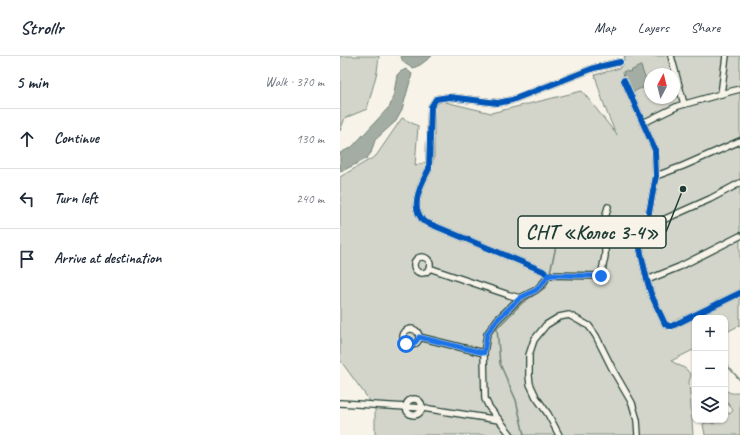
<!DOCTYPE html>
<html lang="en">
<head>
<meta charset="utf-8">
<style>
  :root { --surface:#fff; --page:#f6f6f7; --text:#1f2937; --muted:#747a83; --line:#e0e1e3 }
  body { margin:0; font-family:Caveat,sans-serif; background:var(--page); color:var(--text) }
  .controls { position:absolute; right:12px; bottom:12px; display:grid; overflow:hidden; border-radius:8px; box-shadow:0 1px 3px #0004 }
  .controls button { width:36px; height:36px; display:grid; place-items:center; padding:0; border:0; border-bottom:1px solid var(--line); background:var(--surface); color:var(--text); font:20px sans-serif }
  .compass { position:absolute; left:304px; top:12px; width:36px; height:36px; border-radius:50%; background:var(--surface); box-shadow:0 1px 3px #0004; rotate:7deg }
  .stop { position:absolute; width:12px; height:12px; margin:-9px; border:3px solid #1a73e8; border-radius:50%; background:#fff }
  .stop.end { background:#1a73e8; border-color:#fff; box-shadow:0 1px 4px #0008 }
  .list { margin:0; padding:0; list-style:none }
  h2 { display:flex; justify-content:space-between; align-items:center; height:52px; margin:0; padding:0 16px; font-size:17px }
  h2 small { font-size:13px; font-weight:400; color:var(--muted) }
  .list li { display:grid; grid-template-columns:26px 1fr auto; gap:12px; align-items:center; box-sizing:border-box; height:60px; padding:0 16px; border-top:1px solid var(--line) }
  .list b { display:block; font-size:15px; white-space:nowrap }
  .list em { font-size:13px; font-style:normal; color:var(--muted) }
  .icon { flex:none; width:22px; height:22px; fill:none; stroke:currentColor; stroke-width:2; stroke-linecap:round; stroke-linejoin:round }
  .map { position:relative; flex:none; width:400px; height:379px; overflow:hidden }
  header { display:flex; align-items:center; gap:24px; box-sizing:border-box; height:56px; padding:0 20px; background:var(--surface); border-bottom:1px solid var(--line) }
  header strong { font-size:19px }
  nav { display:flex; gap:22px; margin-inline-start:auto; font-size:14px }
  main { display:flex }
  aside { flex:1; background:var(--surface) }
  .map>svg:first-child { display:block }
  .green { fill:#d3d5ca; stroke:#79897f; fill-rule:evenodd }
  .water { fill:#a4ada3; stroke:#6f8077 }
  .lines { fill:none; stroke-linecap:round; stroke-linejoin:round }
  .stream { stroke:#6f8077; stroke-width:1.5 }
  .minor-casing { stroke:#1f3d34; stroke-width:8 }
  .minor { stroke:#f7f3e8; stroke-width:5.5 }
  .cycleway-casing { stroke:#f7f3e8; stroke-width:8 }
  .cycleway { stroke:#0057b8; stroke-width:6 }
  .route { stroke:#1a73e8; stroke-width:5 }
  .leader { fill:none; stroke:#1f3d34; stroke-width:1.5 }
  .callout-dot { fill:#1f3d34; stroke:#f7f3e8; stroke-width:1.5 }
  .callout { fill:#f7f3e8; stroke:#1f3d34; stroke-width:1.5 }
  .callout-label { font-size:20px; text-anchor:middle; font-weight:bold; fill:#1f3d34 }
</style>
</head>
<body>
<header>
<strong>Strollr</strong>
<nav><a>Map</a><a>Layers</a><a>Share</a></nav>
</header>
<main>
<aside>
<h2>5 min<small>Walk · 370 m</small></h2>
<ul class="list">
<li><svg class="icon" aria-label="ahead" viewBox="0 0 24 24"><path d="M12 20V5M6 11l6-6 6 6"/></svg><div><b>Continue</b></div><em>130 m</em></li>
<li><svg class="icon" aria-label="left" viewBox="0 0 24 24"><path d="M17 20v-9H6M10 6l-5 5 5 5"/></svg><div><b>Turn left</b></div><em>240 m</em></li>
<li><svg class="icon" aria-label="arrive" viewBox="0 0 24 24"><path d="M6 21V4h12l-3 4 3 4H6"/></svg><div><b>Arrive at destination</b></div></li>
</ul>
</aside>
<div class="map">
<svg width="400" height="379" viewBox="0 0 400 379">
  <rect width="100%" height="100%" fill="#f7f3e8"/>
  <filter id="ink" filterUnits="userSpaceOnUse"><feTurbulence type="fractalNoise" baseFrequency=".025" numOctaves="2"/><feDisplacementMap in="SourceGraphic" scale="8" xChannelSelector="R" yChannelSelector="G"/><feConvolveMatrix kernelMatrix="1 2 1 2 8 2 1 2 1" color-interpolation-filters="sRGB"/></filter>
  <g filter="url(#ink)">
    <!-- green -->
    <g class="green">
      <path d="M0,0H39L37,16L27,53L5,62L0,75Z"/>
      <path d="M284,0H400V269L385,277V262H355V293L331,305L346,313L351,319L349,326L353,379H35V352L0,304V121L36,100L62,62L78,70L75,110L94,103V51L101,45L151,57L242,35L277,79C267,60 261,40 255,19L280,12L285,2ZM310,18H334V42H310Z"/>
      <path d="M385,334C390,337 395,339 400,335V379H365L363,368L368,366L374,368V364H385V355L390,358L393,354L385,344Z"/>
    </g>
    <!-- water -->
    <g class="water">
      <path d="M61,0H92L80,9L73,12C67,9 62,7 61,0Z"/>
      <path d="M300,10H301L304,19L307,23L306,25L308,31L306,33H305L302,32L297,34L294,36H292L286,21L284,20L283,16L284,15L290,16L292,14Z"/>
      <path d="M66,13L72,18L62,54L56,65L35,84L31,97L26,103L0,116V97L12,91L50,50L54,37L57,19L60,16Z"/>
    </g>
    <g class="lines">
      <!-- stream -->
      <g class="stream">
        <path d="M267,164L271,167"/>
        <path d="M210,216L219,178L234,165L264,162"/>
        <path d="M385,307L400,324"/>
        <path d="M184,379L176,344L160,308L157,272L182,247L206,231L208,225"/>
      </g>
      <defs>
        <g id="minor">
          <path d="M331,0L344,48"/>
          <path d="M386,0L381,38L400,33"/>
          <path d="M284,24L303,67L315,94L316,120L307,167L301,185L300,193L307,224L311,238L325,268L329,270H332L400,237"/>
          <path d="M303,67L338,50L381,38"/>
          <path d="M316,120L343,110L400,85"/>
          <path d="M305,172L370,143L400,127"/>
          <circle cx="82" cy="209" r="8"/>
          <path d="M89,212L169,239L180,242"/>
          <path d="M208,219L203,215L83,165C81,162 79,159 78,156C73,144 83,124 89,113L91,51L96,43L109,41L158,47L172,44L254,12L280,6"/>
          <path d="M307,224L339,211L400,180"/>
          <circle cx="71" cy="281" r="8"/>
          <path d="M79,281L144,297"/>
          <circle cx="74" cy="351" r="8"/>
          <path d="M0,347L83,352L159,364"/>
          <path d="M171,379L149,351L145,343L144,297L147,278L157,264L180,242L196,234L204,226L208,219L261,220L265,200V162L268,151"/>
          <path d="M219,379L208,358L196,341L190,328L189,320V299L194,284L206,269L219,261L229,259L249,270L256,280L274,316L292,347L297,364L298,379"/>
        </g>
      </defs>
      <!-- minor casing -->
      <use href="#minor" class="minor-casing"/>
      <!-- minor -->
      <use href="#minor" class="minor"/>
      <defs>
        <g id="cycleway">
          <path d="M284,24L303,67L315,94L316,120L307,167L301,185L300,193L307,224L311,238L325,268L329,270H332L400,237"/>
          <path d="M208,219L203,215L83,165C81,162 79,159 78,156C73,144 83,124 89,113L91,51L96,43L109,41L158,47L172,44L254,12L280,6"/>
        </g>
      </defs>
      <!-- cycleway casing -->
      <use href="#cycleway" class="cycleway-casing"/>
      <!-- cycleway -->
      <use href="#cycleway" class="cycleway"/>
    </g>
  </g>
  <g class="lines" filter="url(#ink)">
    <!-- route -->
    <path class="route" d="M66,288C73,290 76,287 79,281L144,297L147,278L157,264L180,242L196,234L204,226L208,219L261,220"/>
  </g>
  <!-- callouts -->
  <path class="leader" d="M343 133L326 176"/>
  <circle class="callout-dot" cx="343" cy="133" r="4"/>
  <rect class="callout" x="178" y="160" width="148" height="32" rx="4"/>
  <g class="callout-label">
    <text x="252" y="183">СНТ «Колос 3-4»</text>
  </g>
</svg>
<div class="controls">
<button>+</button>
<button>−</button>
<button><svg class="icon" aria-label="layers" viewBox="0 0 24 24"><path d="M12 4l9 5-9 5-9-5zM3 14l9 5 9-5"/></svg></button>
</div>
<svg class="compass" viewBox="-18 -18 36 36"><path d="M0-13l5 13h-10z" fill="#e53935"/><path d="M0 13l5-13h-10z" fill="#747a83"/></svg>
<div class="stop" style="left:66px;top:288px"></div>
<div class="stop end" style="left:261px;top:220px"></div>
</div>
</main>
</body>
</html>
